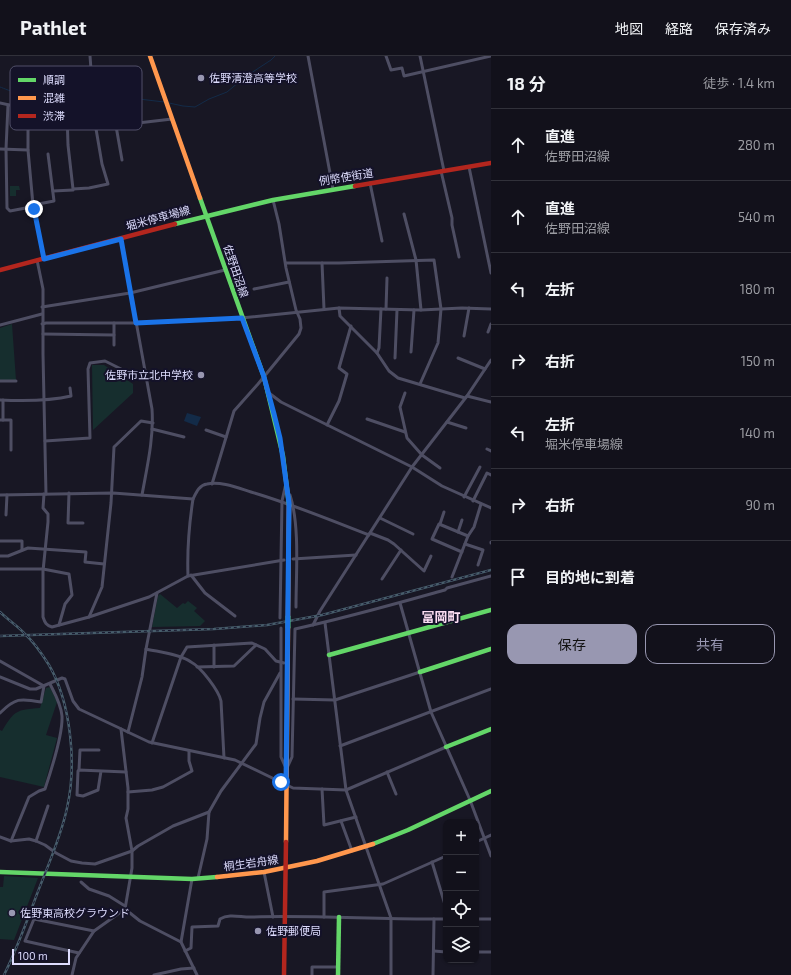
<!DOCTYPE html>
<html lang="ja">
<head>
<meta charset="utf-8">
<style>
  :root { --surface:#12111b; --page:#1b1a24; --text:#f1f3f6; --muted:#9c9da3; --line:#31313a; --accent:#9897b1 }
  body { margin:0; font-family:"Exo 2","Noto Sans JP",sans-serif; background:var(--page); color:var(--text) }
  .controls { position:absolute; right:12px; bottom:12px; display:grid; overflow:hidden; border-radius:8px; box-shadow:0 1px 3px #0004 }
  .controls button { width:36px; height:36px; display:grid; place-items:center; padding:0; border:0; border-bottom:1px solid var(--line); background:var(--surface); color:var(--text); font:20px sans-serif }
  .scale { position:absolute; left:12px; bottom:10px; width:58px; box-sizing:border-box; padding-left:4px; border:2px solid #dddcfd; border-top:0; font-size:11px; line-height:14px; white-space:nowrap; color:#dddcfd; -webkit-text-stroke:3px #141229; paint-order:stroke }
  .stop { position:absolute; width:12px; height:12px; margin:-9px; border:3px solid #1a73e8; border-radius:50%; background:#fff }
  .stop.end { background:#1a73e8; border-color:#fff; box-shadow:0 1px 4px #0008 }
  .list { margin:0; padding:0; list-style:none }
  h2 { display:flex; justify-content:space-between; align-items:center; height:52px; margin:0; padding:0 16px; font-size:17px }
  h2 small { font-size:13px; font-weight:400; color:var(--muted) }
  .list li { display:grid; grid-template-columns:26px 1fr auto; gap:12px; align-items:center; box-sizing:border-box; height:72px; padding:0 16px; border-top:1px solid var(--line) }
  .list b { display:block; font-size:15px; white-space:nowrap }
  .list p { margin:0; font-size:13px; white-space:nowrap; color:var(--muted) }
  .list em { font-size:13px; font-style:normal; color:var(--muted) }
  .actions { display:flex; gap:8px; padding:12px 16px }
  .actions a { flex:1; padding:9px 0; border:1px solid var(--accent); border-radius:12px; text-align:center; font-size:14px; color:var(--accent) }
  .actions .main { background:var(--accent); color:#111 }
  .icon { flex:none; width:22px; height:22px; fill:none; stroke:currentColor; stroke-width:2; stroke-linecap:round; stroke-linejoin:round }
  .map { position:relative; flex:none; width:491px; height:919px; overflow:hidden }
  header { display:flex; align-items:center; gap:24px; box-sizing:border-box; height:56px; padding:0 20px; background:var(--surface); border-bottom:1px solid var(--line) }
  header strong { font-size:19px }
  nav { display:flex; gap:22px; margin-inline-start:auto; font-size:14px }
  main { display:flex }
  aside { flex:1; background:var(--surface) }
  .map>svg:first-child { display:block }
  .green { fill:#162e2e }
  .water { fill:#132b48 }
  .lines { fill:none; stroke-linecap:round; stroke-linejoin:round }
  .stream { stroke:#132b48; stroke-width:1 }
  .street { stroke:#4e4e63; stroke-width:3 }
  .fast { stroke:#63d668; stroke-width:4.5 }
  .slow { stroke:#ff974d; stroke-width:4.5 }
  .jam { stroke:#b3261e; stroke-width:4.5 }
  .rail-casing { stroke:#475d6b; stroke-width:2.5 }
  .rail { stroke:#141229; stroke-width:1; stroke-dasharray:3; stroke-linecap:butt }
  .fast-bridge { stroke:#63d668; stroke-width:5 }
  .route { stroke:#1a73e8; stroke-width:5 }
  .poi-dot { fill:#9897b1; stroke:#141229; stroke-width:1.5 }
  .labels { text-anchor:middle; stroke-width:4; stroke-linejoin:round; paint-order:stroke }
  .poi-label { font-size:11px; fill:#dddcfd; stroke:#141229; text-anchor:start }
  .street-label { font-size:11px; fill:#dddcfd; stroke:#141229 }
  .quarter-label { font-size:13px; font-weight:bold; fill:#fddef4; stroke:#141229 }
  .key { fill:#141229; stroke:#504f69; stroke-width:1 }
  .key-label { font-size:11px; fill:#dddcfd }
</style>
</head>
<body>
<header>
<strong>Pathlet</strong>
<nav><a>地図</a><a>経路</a><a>保存済み</a></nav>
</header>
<main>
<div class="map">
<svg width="491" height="919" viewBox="0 0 491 919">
  <rect width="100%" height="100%" fill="#181724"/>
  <!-- green -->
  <g class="green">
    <path d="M10,130H19L20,134H16V140H10Z"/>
    <path d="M12,268L16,324H0V272Z"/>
    <path d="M92,309H104L133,328V337L93,374Z"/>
    <path d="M160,538L177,552L183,547L185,548L188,545L197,552L194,555L205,565L200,570L152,571L158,540Z"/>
    <path d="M50,631L57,646L46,679L57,682L44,731L0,721V674L2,675C15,654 16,654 40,652L46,632Z"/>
    <path d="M4,820L38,822L14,884L0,883V831H3Z"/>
  </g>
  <!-- water -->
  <path class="water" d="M187,357L201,361L197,370L184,365Z"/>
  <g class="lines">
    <!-- stream -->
    <g class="stream">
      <path d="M0,31C9,34 29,44 36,38L40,24C49,15 81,23 91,30"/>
      <path d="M94,31L111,36L122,41L164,46"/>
      <path d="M169,47L183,50L195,51L209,43L227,36L245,21L271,4L275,0"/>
    </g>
    <!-- street -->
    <g class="street">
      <path d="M308,0L333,133"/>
      <path d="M386,0L391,14L402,12L404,20L491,0"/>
      <path d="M420,0L444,115"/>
      <path d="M0,47L28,53L49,54L67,57L104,71L172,63"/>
      <path d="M8,49L6,93L7,152L10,155L31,151"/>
      <path d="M28,53V94L33,149L31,151"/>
      <path d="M67,57L68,89L73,133L89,132L108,128L102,108L95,67L90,0"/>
      <path d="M116,70L122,104"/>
      <path d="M0,93L28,94"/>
      <path d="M469,111L491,217"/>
      <path d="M441,115L452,162V169L459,201"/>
      <path d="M370,127L382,185"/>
      <path d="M53,135L73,134"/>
      <path d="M33,149L54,145L48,98"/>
      <path d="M31,151L34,153L44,203"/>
      <path d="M404,158L416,204L421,254"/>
      <path d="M121,183L152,353C154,382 147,411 142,439"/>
      <path d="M37,204L43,233V298L46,438"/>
      <path d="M286,207H339L434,204L441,253L438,287L420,328"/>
      <path d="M322,207L324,253"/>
      <path d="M254,233L289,226"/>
      <path d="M42,251L130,237L225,214"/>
      <path d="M339,252L340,260L377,297L389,315L398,322L465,342"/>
      <path d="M386,253L387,222"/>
      <path d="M114,267V289"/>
      <path d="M42,268L46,267H136L231,263L339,252L421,254L462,252L491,253"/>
      <path d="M0,269L42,258"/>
      <path d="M488,276L491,268"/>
      <path d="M43,278L114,279"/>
      <path d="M464,280L469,252"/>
      <path d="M411,296L414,254"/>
      <path d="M377,297L379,292L381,253"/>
      <path d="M395,302L397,254"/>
      <path d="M458,302L485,313"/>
      <path d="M0,325H16"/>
      <path d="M269,337L281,346L412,411L442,430L491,452"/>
      <path d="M405,337L400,351L407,382L422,399L440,412"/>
      <path d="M467,340L491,346"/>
      <path d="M0,344C22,345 50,345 71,340L70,332"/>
      <path d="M367,363L405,376"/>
      <path d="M0,364H3V344"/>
      <path d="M3,364H11V394"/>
      <path d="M447,366L466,372"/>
      <path d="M327,369L339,345L347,318L339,312L351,270"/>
      <path d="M152,373L184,381"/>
      <path d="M206,374L226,381"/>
      <path d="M45,385L90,382L88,313L90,307L105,305L125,315"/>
      <path d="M487,393L491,395"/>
      <path d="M212,428L234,355L258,328L299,278L301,272L300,263L296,254L286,212L279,168L273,144"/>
      <path d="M69,437L68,467H83"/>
      <path d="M44,438L43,452L48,458V466L43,515V561C45,567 46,569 52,571L89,561L149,541L188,520L284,504"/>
      <path d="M0,439L113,437L193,443C196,437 199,429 207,428C221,425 238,432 251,436C292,448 330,464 369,479"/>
      <path d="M290,439C300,470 296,517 296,551"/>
      <path d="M464,441L480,411"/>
      <path d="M473,445L487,417L491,419"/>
      <path d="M6,459L7,439"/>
      <path d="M380,462L413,478"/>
      <path d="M440,468L444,456"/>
      <path d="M458,476L462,464"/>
      <path d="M370,477L388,484L394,488L424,515L431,500"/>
      <path d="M0,485H22V494"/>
      <path d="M491,487V486"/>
      <path d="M465,488L483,494L478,509"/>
      <path d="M462,496L432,483L439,468L468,480"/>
      <path d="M0,500H8L28,492L86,496L85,506L104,508"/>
      <path d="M293,503L356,499"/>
      <path d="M0,513H43L69,518L72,539L65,548L59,569"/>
      <path d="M191,519L205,537L235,560"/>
      <path d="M188,520C187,493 189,469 193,443"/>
      <path d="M452,521L468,480L474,471L481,448"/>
      <path d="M382,523L401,494"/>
      <path d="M400,547L431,656L470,744L491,800"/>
      <path d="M89,561L102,531L111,447L114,391L141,365L153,367"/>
      <path d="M280,562L282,445L286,427"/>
      <path d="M325,567L346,734L391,862V919"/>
      <path d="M313,569L320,555L412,411L467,340L491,304"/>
      <path d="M281,572V701L285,710"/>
      <path d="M214,589V611"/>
      <path d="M146,593C159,596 180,598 191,606C201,611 219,635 221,645L224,702"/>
      <path d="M0,605L44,630L41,646C20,642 15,642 0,657"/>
      <path d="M197,611L234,610L256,589"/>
      <path d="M0,621L30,633H36L62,622L65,623L73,645L79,653L149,686L235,704L293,732L346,734L446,691"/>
      <path d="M293,643L335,644L420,616"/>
      <path d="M121,673L128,732V753L126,762L132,795V812L125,853L140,865L181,886L197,919"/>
      <path d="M128,676L142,621L146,593L157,537"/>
      <path d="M152,687L181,601L187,591L252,587L265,593L276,605L284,607"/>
      <path d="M340,690L491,633"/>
      <path d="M287,712L292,701L295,573C346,562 395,548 445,534L447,532L491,520"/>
      <path d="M79,714L80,694H99"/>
      <path d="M101,715L98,734L83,740L77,739L78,715L79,714L126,716"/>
      <path d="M387,716L396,738"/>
      <path d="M322,733L324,769L356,761"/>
      <path d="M128,736L152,734L163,731L192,715L189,705V695"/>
      <path d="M341,765L352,795"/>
      <path d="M0,781L11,785L29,783L36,785L45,789L56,797L71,805L82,807L95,808L132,795L138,790L173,770L209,756"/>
      <path d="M11,785L29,741L39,735L45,733C51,715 63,678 62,660C61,648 55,638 50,628"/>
      <path d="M36,785L48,750"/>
      <path d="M476,786L491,779"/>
      <path d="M432,806L446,852"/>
      <path d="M264,816L273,861"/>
      <path d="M198,822L207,783L209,756L221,735L256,688L260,662L264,646L280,617"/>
      <path d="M81,826L89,833L109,840L125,850"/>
      <path d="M324,861V836L383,828L446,800"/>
      <path d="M476,863H491"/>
      <path d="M181,886L192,823"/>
      <path d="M185,895L191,892L192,871L218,870L220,863C230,857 242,862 253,861C317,859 382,864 446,863"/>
      <path d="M434,895L446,896"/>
      <path d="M476,896H491"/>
      <path d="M79,897L25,885L34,863L94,875"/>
      <path d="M72,919L76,902L94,875L125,853"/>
      <path d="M154,919L181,913L194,912"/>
      <path d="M312,919V911H338"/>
      <path d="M433,919L434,863"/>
    </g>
    <!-- fast -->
    <g class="fast">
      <path d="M200,142L264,321L283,400L289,449"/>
      <path d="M175,168L273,144L355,130"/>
      <path d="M329,599L491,554"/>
      <path d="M420,616L491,593"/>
      <path d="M446,691L491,673"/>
      <path d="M373,788L408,774L491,735"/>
      <path d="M0,816L192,823L217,821"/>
      <path d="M338,919L339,861"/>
    </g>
    <!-- slow -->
    <g class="slow">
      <path d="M150,0L200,142"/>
      <path d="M288,561L289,449"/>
      <path d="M286,786L288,571"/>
      <path d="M217,821L264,816L317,805L373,788"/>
    </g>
    <!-- jam -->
    <g class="jam">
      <path d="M355,130L491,107"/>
      <path d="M0,214L175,168"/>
      <path d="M284,919L286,786"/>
    </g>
    <defs>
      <g id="rail">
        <path d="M0,556C8,564 18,570 25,578C35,587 42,598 49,609C71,647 77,709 67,752C61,781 48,809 37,838C27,865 17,893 4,919"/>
        <path d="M0,580L214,573L267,569L322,559L491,514"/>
      </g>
    </defs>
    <!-- rail casing -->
    <use href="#rail" class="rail-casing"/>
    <!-- rail -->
    <use href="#rail" class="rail"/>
    <!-- fast-bridge -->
    <path class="fast-bridge" d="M288,561V571"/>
  </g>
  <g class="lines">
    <!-- route -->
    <path class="route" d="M34,153L44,203L121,183L136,267L242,262L264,321L274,358L280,382L289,447L286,729L281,726"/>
  </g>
  <!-- markers -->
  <g class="poi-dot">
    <circle cx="201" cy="22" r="4"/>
    <circle cx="201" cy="319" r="4"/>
    <circle cx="12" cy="857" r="4"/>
    <circle cx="258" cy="875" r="4"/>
  </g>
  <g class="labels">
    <!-- poi labels -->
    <g class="poi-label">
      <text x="209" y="26">佐野清澄高等学校</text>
      <text x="193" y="323" text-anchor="end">佐野市立北中学校</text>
      <text x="20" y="861">佐野東高校グラウンド</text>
      <text x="266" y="879">佐野郵便局</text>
    </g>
    <!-- street labels -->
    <g class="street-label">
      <text transform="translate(346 121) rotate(-9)" y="4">例幣使街道</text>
      <text transform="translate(158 162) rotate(-15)" y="4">堀米停車場線</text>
      <text transform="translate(236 215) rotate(71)" y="4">佐野田沼線</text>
      <text transform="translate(251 807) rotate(-8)" y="4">桐生岩舟線</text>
    </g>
    <!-- quarter labels -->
    <g class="quarter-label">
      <text x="441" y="566">富岡町</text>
    </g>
  </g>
  <!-- legend -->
  <rect x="10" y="10" width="132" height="64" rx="6" class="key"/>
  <rect x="18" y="22" width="18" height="4" fill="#63d668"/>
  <rect x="18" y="40" width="18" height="4" fill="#ff974d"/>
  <rect x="18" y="58" width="18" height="4" fill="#b3261e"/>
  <g class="key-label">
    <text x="43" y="28">順調</text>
    <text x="43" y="46">混雑</text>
    <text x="43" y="64">渋滞</text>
  </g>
</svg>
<div class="controls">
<button>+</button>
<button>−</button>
<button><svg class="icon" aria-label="locate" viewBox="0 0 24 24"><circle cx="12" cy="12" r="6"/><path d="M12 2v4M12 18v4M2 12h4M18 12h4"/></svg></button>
<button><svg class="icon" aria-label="layers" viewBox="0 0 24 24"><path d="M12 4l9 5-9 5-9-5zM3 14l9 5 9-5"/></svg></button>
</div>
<div class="scale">100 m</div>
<div class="stop" style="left:281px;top:726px"></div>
<div class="stop end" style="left:34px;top:153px"></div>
</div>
<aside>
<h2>18 分<small>徒歩 · 1.4 km</small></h2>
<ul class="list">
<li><svg class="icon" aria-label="ahead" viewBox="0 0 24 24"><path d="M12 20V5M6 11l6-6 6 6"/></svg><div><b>直進</b><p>佐野田沼線</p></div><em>280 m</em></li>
<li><svg class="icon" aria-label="ahead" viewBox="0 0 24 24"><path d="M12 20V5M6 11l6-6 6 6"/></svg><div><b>直進</b><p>佐野田沼線</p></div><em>540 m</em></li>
<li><svg class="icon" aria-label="left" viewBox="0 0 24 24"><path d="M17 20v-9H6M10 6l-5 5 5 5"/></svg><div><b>左折</b></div><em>180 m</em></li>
<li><svg class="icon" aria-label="right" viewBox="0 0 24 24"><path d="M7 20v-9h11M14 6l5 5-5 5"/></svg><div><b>右折</b></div><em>150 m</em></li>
<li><svg class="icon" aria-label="left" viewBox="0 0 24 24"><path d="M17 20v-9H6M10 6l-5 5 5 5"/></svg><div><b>左折</b><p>堀米停車場線</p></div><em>140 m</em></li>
<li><svg class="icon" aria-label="right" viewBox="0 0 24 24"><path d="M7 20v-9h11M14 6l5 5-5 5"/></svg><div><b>右折</b></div><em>90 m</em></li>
<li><svg class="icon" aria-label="arrive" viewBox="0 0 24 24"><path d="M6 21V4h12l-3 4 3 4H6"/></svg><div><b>目的地に到着</b></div></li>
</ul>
<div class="actions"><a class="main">保存</a><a>共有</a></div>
</aside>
</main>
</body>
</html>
